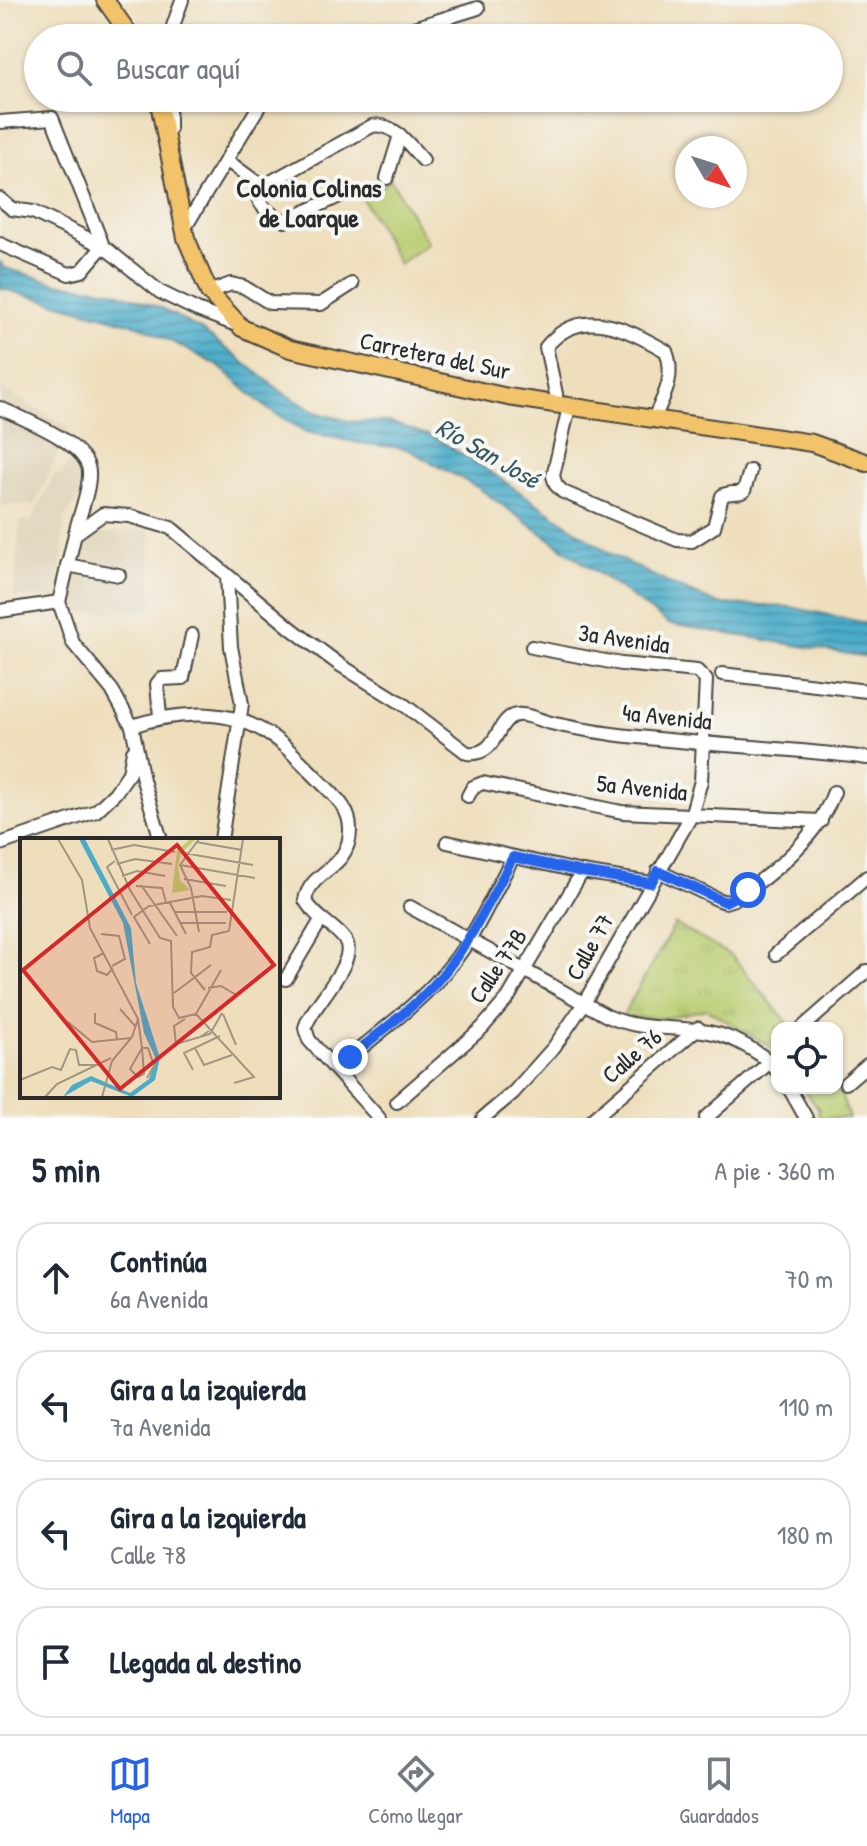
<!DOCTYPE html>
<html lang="es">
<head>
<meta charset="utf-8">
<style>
  :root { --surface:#fff; --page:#f2f2f3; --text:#1f2937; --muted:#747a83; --line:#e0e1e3; --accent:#2563eb }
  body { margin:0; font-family:"Patrick Hand",sans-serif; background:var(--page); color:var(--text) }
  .controls { position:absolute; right:24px; bottom:24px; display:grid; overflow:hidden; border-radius:16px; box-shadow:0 2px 6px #0004 }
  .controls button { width:72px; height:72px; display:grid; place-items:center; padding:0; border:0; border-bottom:2px solid var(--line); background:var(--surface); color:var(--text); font:40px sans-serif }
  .compass { position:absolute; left:675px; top:136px; width:72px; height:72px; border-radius:50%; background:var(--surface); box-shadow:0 2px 6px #0004; rotate:129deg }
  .stop { position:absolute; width:24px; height:24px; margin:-18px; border:6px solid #2563eb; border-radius:50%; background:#fff }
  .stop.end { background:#2563eb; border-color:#fff; box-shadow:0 2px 8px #0008 }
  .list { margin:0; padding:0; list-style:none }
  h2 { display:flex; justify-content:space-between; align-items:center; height:104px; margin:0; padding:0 32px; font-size:34px }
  h2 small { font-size:26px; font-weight:400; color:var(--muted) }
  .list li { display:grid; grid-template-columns:52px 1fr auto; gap:24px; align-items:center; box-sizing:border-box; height:112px; margin:0 16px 16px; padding:0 16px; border:2px solid var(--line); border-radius:32px }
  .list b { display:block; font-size:30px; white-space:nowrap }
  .list p { margin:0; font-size:26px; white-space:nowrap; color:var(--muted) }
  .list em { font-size:26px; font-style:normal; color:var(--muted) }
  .icon { flex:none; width:44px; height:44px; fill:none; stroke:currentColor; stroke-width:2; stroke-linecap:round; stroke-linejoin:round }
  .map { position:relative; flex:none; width:867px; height:1118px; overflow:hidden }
  .search { position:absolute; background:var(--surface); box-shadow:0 2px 6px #0004; left:24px; right:24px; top:24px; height:88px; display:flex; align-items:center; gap:20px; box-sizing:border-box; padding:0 28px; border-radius:44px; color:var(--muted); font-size:30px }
  .sheet { height:616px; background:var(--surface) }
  nav { display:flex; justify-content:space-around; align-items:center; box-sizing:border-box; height:112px; border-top:2px solid var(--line); background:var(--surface); font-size:22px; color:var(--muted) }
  nav a { display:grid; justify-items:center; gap:4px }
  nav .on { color:var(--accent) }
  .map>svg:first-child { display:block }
  .built { fill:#ddcfb1 }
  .grass { fill:url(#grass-tufts); stroke:#727c4e; stroke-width:2 }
  .pitch { fill:#b9cd71; stroke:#727c4e; stroke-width:2 }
  .water { fill:url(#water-rules); stroke:#3a6c7a; stroke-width:2 }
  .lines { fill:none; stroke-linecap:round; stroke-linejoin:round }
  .minor-casing { stroke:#484641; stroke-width:16 }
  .highway-casing { stroke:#484641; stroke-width:20 }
  .minor { stroke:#fff; stroke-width:12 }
  .highway { stroke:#f2c36a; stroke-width:16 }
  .route { stroke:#2563eb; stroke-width:10 }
  .labels { text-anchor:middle; stroke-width:8; stroke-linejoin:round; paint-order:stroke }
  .street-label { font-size:24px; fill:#2b2b2b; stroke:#f6f6f2 }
  .neighbourhood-label { font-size:26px; font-weight:bold; fill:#2b2b2b; stroke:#f6f6f2 }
  .water-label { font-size:26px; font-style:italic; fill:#365862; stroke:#f6f6f2 }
  .inset-road { fill:none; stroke:#a09682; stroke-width:2 }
  .view { fill:#d62828; fill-opacity:0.15; stroke:#d62828; stroke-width:4 }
  .inset-edge { fill:none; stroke:#2b2b2b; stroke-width:4 }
</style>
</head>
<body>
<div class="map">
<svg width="867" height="1118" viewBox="0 0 867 1118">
  <defs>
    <pattern id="grass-tufts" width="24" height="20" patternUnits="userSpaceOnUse" patternTransform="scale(2)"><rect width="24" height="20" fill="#b9cd71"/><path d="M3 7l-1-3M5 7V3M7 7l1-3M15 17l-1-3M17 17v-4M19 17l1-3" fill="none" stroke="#9fb062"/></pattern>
    <pattern id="water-rules" width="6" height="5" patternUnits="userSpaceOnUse" patternTransform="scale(2)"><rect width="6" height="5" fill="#4aacc9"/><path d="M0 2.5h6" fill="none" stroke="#3e8ca3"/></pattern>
  </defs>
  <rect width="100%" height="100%" fill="#f6f6f2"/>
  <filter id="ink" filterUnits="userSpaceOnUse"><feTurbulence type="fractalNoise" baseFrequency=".0125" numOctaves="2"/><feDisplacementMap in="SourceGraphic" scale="16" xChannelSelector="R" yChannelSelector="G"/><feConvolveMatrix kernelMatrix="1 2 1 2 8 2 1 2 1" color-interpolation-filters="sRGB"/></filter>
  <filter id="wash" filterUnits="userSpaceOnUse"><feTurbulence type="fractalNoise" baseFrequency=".006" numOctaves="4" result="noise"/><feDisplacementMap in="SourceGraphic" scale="32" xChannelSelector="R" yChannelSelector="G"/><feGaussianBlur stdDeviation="1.8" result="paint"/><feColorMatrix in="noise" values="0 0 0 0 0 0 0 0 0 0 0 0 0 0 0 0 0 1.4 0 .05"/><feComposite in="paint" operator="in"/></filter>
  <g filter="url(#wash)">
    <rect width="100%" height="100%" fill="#eedebc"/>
    <!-- built -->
    <g class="built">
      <path d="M0,388L69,427L35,505L0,506Z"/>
      <path d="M71,454L81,462L76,480L83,482L78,489L82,492L65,518L58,599L14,596L20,520H32L54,475H63Z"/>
      <path d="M150,528L152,610L71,613L72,580L81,536Z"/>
    </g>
    <!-- grass -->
    <g class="grass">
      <path d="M675,924L732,956L792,1028H777V1054L771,1047L706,1009L666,1018L622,1017Z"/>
      <path d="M803,1088H836L841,1095L849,1118H819L818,1108Z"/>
    </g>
    <!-- pitch -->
    <path class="pitch" d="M391,180L428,243L399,264L363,199Z"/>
    <!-- water -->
    <path class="water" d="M0,262L5,268L57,283L111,290L161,308L203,331L285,394L318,413L349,421L389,422L434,437L492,473L611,554L672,585L719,604L791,607L867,623V657L669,624L477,487L407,449L359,443L306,432L269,410L217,365L141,326L0,288Z"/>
  </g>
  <g filter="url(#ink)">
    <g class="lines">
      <defs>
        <g id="minor">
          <path d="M169,38L182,0"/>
          <path d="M323,38L349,31L401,32L478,8"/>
          <path d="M169,98V130"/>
          <path d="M0,122L52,118L103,246L160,292L197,310L239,326"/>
          <path d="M226,160L256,182L265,185L372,126C394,122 410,146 423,160"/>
          <path d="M387,178L400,135"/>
          <path d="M256,182C254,202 267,214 285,221L344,194"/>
          <path d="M0,199L12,209L33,212L103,246L82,271L69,274L0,244"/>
          <path d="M184,229L264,98"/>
          <path d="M209,292L231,284L244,287L270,303L321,304L352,284"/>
          <path d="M556,405V394L546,347C581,304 627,329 666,351C676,376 664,397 653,420"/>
          <path d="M569,407L553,476L556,485L563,492L677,540L692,541L714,527L722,496C729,491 737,495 744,491L750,471"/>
          <path d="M0,408C23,419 88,443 89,472C90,491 79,515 75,534"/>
          <path d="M67,565L119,575"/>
          <path d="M0,611L59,602"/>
          <path d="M722,674L867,691"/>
          <path d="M160,716L157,684L161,679L183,678L192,635"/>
          <path d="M132,726C171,713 220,708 258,728C282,740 301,762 319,780C334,796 351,808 350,831C349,870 311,869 305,900C316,919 333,924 345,940C360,961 310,1007 305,1028L309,1040L379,1118"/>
          <path d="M468,796L473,787L483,783L622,812L821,821"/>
          <path d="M161,840L143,780L132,726L112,690L73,643L59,602L75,534L103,514L129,516L171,528L292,629L340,665L403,704L467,753C502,757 494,712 522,715C532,716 542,721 551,723C571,728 592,731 612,734C696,745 782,747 867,758"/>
          <path d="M221,840L242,704L231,647L227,576"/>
          <path d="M447,842L582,872L651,883"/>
          <path d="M0,844L96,811L115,793L129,773L133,751"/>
          <path d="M658,871L717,899L725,902L734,899C773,874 818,837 834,792"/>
          <path d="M410,907L607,1016C657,1038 697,1017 748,1047C759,1054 769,1059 777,1071"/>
          <path d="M776,954L867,877"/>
          <path d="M286,979L321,920"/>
          <path d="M802,1028L867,971"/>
          <path d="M350,1057C385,1028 423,1000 451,965C477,933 494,893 513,857"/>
          <path d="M846,1083L867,1065"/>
          <path d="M789,1088L806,1118"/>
          <path d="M397,1102L482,1028L508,998L582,872"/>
          <path d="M483,1118L513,1093L554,1047L583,1005L691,816L701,781L706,680L697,671L621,664L532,647"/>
          <path d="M594,1118L698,1028"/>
          <path d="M706,1118L771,1061"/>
        </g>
        <g id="highway">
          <path d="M105,0L132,38"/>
          <path d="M158,98L186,238L209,292L242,328L290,349L508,397L812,443L867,463"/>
        </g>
      </defs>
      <!-- minor casing -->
      <use href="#minor" class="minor-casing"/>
      <!-- highway casing -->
      <use href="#highway" class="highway-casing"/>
      <!-- minor -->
      <use href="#minor" class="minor"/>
      <!-- highway -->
      <use href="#highway" class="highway"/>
    </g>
  </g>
  <g class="lines" filter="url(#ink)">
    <!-- route -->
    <path class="route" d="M350,1057C380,1032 414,1008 439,979C470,943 491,899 513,857L582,872L651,883L658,871L725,902L748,890"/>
  </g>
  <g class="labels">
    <!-- street labels -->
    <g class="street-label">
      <text transform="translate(435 356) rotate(12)" y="8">Carretera del Sur</text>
      <text transform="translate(624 639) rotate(8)" y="8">3a Avenida</text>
      <text transform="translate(667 717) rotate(6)" y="8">4a Avenida</text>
      <text transform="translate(642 788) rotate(6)" y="8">5a Avenida</text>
      <text transform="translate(590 947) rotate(-61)" y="8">Calle 77</text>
      <text transform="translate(498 966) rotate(-56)" y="8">Calle 77B</text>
      <text transform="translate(632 1056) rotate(-41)" y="8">Calle 76</text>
    </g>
    <!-- neighbourhood labels -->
    <g class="neighbourhood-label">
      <text x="309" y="197">Colonia Colinas<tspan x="309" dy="30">de Loarque</tspan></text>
    </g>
    <!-- water labels -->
    <g class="water-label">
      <text transform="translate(488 453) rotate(30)" y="9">Río San José</text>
    </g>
  </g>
  <!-- overview -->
  <g transform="translate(20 838)">
    <rect width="260" height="260" fill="#eedebc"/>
    <path d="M170,1H176L161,15L158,28L160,42L170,52L152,55L157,13Z" fill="#b9cd71"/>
    <path d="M59,1H65L111,90L116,145L140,220L135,242L112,259L71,243L43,259L52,247L71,238L110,255L129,241L136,221L124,195L103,85Z" fill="#4aacc9"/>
    <path class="inset-road" d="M38,1L62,42L70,90L118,181L112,199L92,223L82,259M88,1L110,52L140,100L151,103L153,169L159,180L176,176L201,132M176,4L222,12M91,12L114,7L155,14M164,15L233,27M95,23L87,29L112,77M97,26L115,21L152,26M160,27L235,40M102,38L117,33L145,38M164,41L206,48M121,47L157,98M116,48L142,50L146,64M149,63L166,96M155,74H207M161,85H206M179,94L171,50L160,27L179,1M81,96L99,98L105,121L92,128M130,106L114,79L129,68L182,58L211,62M84,115L74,120L77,133L87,137L93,130M188,150L201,148L218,158M185,152L171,135L172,114L190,109L192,97L209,93L223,1M154,155L191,127M100,171L116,189M75,175V185L96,194L97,202M176,176L234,239L214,245M203,176L216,207M118,181L122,210L110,231L118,239L124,236L122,210H128L134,228L127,240M165,181L154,188L156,206L180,199M48,184L72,204L111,200M189,193L180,199L190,196L202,175M175,210L184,227L212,217M173,232L164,215L200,198M0,242L32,229L41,232L50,211L56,212L59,227H77M25,259L37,246L91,220"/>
    <path class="view" d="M157,7L254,127L100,251L3,132Z"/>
    <rect width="260" height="260" class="inset-edge"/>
  </g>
</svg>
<div class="controls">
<button><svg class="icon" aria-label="locate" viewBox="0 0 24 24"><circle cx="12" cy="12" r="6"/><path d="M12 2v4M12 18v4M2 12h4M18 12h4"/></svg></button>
</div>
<svg class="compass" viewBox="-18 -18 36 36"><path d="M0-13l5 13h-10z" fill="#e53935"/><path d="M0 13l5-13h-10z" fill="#747a83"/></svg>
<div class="stop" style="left:748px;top:890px"></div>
<div class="stop end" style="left:350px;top:1057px"></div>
<div class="search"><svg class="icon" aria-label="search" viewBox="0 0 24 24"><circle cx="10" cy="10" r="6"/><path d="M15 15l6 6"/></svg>Buscar aquí</div>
</div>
<section class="sheet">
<h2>5 min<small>A pie · 360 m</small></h2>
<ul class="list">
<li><svg class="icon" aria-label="ahead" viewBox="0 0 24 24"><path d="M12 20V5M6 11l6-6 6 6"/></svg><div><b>Continúa</b><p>6a Avenida</p></div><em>70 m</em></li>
<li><svg class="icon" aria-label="left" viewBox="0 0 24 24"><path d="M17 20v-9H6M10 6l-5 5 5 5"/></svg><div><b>Gira a la izquierda</b><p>7a Avenida</p></div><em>110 m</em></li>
<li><svg class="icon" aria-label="left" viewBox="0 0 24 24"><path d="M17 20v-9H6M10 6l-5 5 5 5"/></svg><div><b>Gira a la izquierda</b><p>Calle 78</p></div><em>180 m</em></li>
<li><svg class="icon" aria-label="arrive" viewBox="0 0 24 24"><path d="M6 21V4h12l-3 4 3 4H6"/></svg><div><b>Llegada al destino</b></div></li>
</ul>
</section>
<nav>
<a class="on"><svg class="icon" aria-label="map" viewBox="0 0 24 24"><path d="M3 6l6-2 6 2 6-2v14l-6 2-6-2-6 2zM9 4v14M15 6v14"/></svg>Mapa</a>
<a><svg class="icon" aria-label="directions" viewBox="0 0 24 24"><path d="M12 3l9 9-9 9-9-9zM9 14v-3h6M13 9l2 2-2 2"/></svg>Cómo llegar</a>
<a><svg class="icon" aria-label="saved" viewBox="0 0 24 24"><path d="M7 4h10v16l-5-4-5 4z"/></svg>Guardados</a>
</nav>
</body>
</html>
